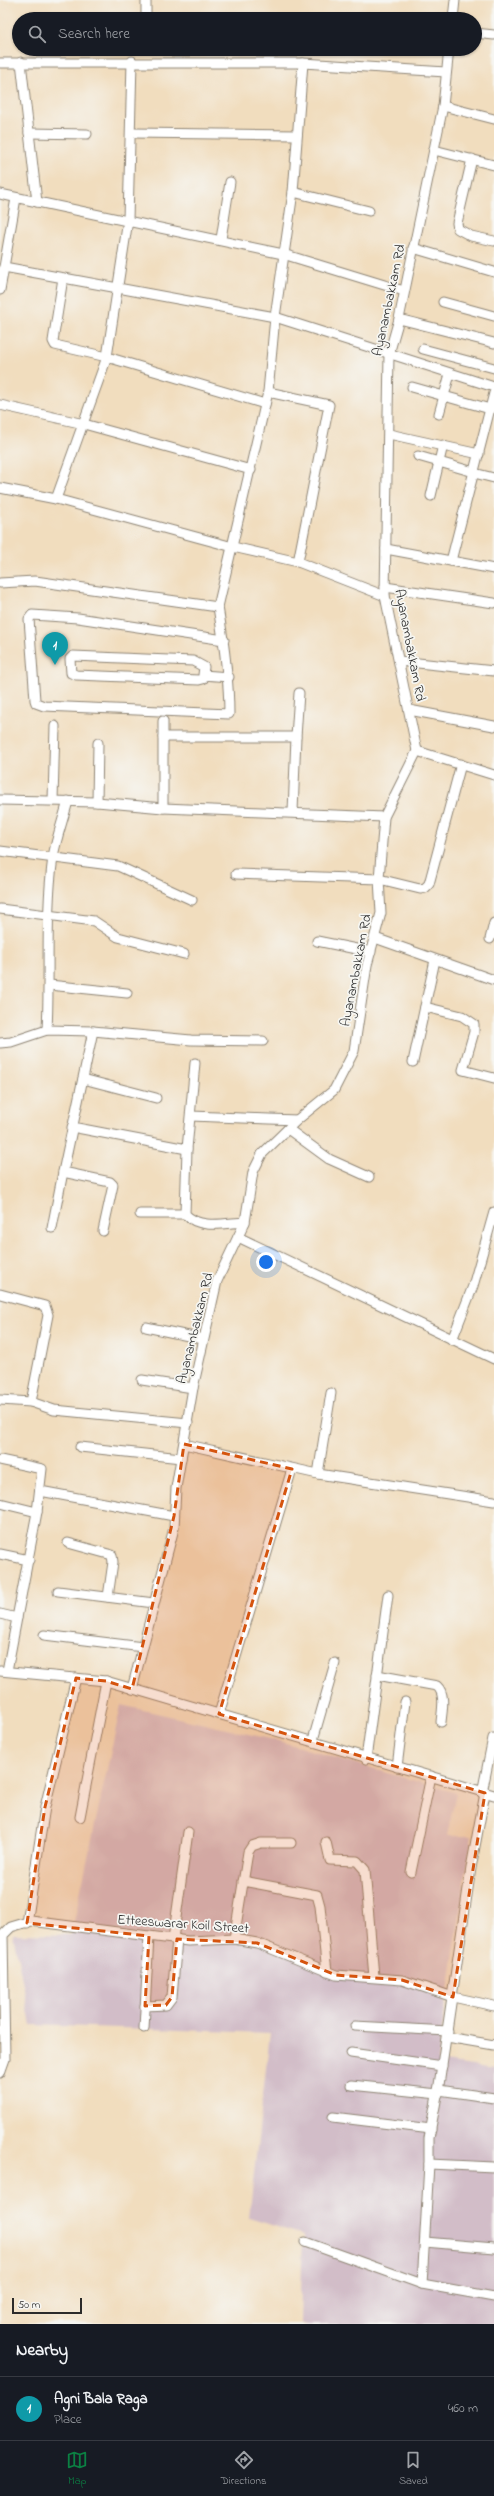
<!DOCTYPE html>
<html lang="en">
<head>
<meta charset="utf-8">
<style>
  :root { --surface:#171b24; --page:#20242c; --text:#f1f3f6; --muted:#9ea1a6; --line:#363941; --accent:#0b8043 }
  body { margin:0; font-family:"Indie Flower",sans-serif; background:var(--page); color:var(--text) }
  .scale { position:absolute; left:12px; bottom:10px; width:70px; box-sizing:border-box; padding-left:4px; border:2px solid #2b2b2b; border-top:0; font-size:11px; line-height:14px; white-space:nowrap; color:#2b2b2b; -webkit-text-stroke:3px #f6f6f2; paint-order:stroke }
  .you { position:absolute; left:266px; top:1262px; width:14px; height:14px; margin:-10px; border:3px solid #fff; border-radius:50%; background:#1a73e8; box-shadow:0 0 0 6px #1a73e833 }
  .badge { display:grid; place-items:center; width:26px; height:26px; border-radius:50%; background:var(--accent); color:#fff; font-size:13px; font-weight:700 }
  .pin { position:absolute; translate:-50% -33px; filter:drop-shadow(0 1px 2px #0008) }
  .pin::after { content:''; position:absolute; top:21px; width:14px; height:12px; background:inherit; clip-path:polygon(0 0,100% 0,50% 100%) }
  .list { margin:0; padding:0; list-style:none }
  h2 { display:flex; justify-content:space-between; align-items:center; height:52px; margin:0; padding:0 16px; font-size:17px }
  h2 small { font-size:13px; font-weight:400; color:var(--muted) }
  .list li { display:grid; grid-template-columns:26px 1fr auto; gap:12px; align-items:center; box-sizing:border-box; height:64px; padding:0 16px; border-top:1px solid var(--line) }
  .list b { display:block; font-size:15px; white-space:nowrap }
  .list p { margin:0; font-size:13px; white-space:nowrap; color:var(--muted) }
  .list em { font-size:13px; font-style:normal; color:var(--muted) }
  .icon { flex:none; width:22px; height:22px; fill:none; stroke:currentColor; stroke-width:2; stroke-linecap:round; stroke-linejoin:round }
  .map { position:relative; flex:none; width:494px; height:2324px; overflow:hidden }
  .search { position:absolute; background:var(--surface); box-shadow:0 1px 3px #0004; left:12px; right:12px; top:12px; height:44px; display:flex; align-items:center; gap:10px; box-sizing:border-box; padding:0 14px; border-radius:22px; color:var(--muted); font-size:15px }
  .sheet { height:116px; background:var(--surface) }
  nav { display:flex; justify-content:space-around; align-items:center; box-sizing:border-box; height:56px; border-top:1px solid var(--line); background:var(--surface); font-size:11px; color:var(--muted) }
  nav a { display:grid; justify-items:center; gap:2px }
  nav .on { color:var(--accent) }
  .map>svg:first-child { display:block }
  .industrial { fill:#d2bdc8 }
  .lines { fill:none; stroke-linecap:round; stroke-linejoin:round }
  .minor-casing { stroke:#8e8474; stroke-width:11 }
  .minor { stroke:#fff; stroke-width:9 }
  .marked { fill:#d5540f; fill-opacity:0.2; stroke:#d5540f; stroke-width:3; stroke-dasharray:8 5; stroke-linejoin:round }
  .labels { text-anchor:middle; stroke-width:3.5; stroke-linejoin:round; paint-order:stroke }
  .street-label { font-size:14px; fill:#2b2b2b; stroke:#f6f6f2 }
</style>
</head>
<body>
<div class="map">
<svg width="494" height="2324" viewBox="0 0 494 2324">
  <rect width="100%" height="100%" fill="#f6f6f2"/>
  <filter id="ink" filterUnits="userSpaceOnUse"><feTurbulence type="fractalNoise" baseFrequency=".025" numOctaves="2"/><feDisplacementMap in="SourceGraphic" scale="8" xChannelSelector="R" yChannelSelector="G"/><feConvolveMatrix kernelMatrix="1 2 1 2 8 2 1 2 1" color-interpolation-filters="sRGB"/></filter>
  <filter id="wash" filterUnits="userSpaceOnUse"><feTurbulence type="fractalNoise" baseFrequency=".012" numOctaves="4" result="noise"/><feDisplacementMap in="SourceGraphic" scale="16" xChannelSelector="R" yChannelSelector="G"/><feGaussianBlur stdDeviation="0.9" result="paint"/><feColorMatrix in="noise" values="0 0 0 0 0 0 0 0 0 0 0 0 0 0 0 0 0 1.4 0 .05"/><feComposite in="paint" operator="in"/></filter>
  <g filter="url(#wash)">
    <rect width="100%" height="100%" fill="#f1ddbe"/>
    <!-- industrial -->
    <path class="industrial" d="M121,1705L279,1741L456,1793L447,1836H472L437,2061L494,2069V2324H308L300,2322L303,2235L249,2218L270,2033L31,2025L13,1934L71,1935Z"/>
  </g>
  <g filter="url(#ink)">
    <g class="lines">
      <defs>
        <g id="minor">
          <path d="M146,19V0"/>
          <path d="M453,19L455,0"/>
          <path d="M475,33L494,35"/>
          <path d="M21,62L37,202"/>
          <path d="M0,63H303L446,72"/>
          <path d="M443,106L494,119"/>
          <path d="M29,133L87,134"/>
          <path d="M132,133L297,135"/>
          <path d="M434,150L494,165"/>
          <path d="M472,159L457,223L458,229L471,236L494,241"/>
          <path d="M293,192L369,211"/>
          <path d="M0,194L283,254L404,291"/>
          <path d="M221,239L230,182"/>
          <path d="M413,248L494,272"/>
          <path d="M4,267L275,317L494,387"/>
          <path d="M63,278L53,341L55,345L107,357L265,404"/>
          <path d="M0,290L16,198"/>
          <path d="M443,302L494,316"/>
          <path d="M399,319L494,343"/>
          <path d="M423,349L494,368"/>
          <path d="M412,387L490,409"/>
          <path d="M268,392L329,405L298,562"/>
          <path d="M0,405L84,424L251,470"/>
          <path d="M439,414L450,374"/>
          <path d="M389,434L479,454"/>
          <path d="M418,456L474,472"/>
          <path d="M474,473L494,478"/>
          <path d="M0,488L56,499L233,547L298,562L385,596"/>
          <path d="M431,496L443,445"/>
          <path d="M56,499L107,357L128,220L132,61"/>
          <path d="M386,549L494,569"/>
          <path d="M451,561L494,393"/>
          <path d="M0,583L35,581L218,607"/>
          <path d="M385,587L494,603"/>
          <path d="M224,640L78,618L32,615L29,619L35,700L36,703L44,706L229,714C229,677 224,643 218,607L268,392L275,317L293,192L303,63"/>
          <path d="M399,661L494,671"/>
          <path d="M203,675V679L199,680L76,675L71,673L70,659L73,656L193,661L204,667L203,675L229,677"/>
          <path d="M409,710L494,726"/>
          <path d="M163,737H296L293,812"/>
          <path d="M296,737L299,693"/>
          <path d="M417,751L494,775"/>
          <path d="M0,800L97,802L163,808L384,817"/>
          <path d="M53,801L55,726"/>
          <path d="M97,802L98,743"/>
          <path d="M163,808V721"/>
          <path d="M0,851L118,866L192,900"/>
          <path d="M236,874L379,879L420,889L425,888L429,884L461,764"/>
          <path d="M0,909L94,921L118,937L184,954"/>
          <path d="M375,938L494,980"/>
          <path d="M490,939L494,923"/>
          <path d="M317,941L371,952"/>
          <path d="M49,985L127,993"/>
          <path d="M425,1007L462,1016L474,1024V1032L463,1070L494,1078"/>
          <path d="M47,1030C50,973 45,915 53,857C56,839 63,820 68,801"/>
          <path d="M93,1031L63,1172L110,1182L113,1185L103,1231"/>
          <path d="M0,1043L11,1042L47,1030L93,1031L191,1040L263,1041"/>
          <path d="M413,1062L435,960"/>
          <path d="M83,1079L156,1098"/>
          <path d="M191,1116L297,1120"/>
          <path d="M72,1127L187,1149L195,1063"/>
          <path d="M288,1129L329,1159L369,1177"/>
          <path d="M187,1149L185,1214C200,1230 225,1223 245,1222"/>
          <path d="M140,1214H185"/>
          <path d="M52,1228L63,1172"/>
          <path d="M238,1237L494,1359"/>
          <path d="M0,1294L45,1306L48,1315L31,1402L54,1410L188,1423"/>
          <path d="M146,1327L203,1339"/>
          <path d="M452,1340L473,1286L494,1212"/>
          <path d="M142,1380L193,1388"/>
          <path d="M0,1400L31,1402"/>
          <path d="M184,1444L318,1474L494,1501"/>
          <path d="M80,1447L181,1458"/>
          <path d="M0,1460L42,1469L37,1512"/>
          <path d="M318,1474L331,1393"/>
          <path d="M40,1491L174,1516"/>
          <path d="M0,1503L37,1512L7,1671"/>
          <path d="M68,1543L112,1555L113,1562L108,1597"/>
          <path d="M0,1554L29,1560"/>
          <path d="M58,1591L154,1603"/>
          <path d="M0,1614L17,1618"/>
          <path d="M44,1635L143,1647"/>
          <path d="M0,1671L106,1681L494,1795"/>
          <path d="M377,1675L437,1686C446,1694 442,1711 441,1722"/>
          <path d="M132,1689L174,1528L176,1488L193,1388L217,1281L245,1222L253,1172L262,1154L297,1120L334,1090L354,1051L367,965L381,913L379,879L384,817L417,751L385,596L389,354L399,319L443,106L449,49"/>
          <path d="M219,1714L292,1469"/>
          <path d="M313,1740L335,1663"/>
          <path d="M366,1759L388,1595"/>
          <path d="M397,1767L405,1702"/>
          <path d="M482,1793L493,1738"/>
          <path d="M80,1817L106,1681"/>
          <path d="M326,1842L330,1860L357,1861L365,1870L374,1977"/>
          <path d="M411,1872L431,1776"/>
          <path d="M243,1881L317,1895L320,1906L327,1972"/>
          <path d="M27,1923L45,1807L76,1678"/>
          <path d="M173,1939L188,1832"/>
          <path d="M234,1939L248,1852L252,1846L261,1843H291"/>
          <path d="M145,2006L166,2005L172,1997L177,1939"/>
          <path d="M355,2026L448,2031"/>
          <path d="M144,2028L149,1936"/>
          <path d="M447,2037L494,2045"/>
          <path d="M351,2053L442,2066"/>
          <path d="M0,2073L5,2059L3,1935L11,1927L31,1921L188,1941L234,1939L257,1943L336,1975L402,1980L453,1997L494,2006"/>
          <path d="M351,2085L438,2094"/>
          <path d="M439,2090L494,2098"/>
          <path d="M333,2117L431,2129"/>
          <path d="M429,2164L494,2167"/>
          <path d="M305,2242L422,2284L494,2297"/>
          <path d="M425,2242L494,2248"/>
          <path d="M422,2284L429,2164V2138L439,2085L471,1868L485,1793"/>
        </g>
      </defs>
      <!-- minor casing -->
      <use href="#minor" class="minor-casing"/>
      <!-- minor -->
      <use href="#minor" class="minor"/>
    </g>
  </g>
  <!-- marked area -->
  <path class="marked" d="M184,1444L292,1469L219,1714L485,1793L453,1997L402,1980L336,1975L257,1943L177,1939L172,1997L166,2005L145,2006L149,1936L27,1923L45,1807L76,1678L106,1681L132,1689L174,1516Z"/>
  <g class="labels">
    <!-- street labels -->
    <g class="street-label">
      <text transform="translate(388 300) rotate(-78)" y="5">Ayanambakkam Rd</text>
      <text transform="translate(411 645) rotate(79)" y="5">Ayanambakkam Rd</text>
      <text transform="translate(355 970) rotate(-79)" y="5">Ayanambakkam Rd</text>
      <text transform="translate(194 1328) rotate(-76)" y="5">Ayanambakkam Rd</text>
      <text transform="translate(183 1923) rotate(4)" y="5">Etteeswarar Koil Street</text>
    </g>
  </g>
</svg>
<div class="scale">50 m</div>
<div class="you"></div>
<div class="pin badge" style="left:55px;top:665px;background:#0f9aa8">1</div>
<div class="search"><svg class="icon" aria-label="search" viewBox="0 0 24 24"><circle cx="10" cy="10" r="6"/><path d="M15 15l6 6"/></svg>Search here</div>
</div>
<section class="sheet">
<h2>Nearby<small></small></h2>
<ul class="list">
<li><span class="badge" style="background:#0f9aa8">1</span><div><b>Agni Bala Raga</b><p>Place</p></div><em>460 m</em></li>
</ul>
</section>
<nav>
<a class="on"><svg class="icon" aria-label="map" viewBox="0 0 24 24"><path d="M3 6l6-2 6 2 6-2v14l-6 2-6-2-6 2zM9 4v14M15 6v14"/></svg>Map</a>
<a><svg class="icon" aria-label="directions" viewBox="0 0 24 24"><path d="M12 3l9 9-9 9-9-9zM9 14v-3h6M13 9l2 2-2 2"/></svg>Directions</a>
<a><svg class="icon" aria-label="saved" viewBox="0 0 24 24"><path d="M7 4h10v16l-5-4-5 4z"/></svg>Saved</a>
</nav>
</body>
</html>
